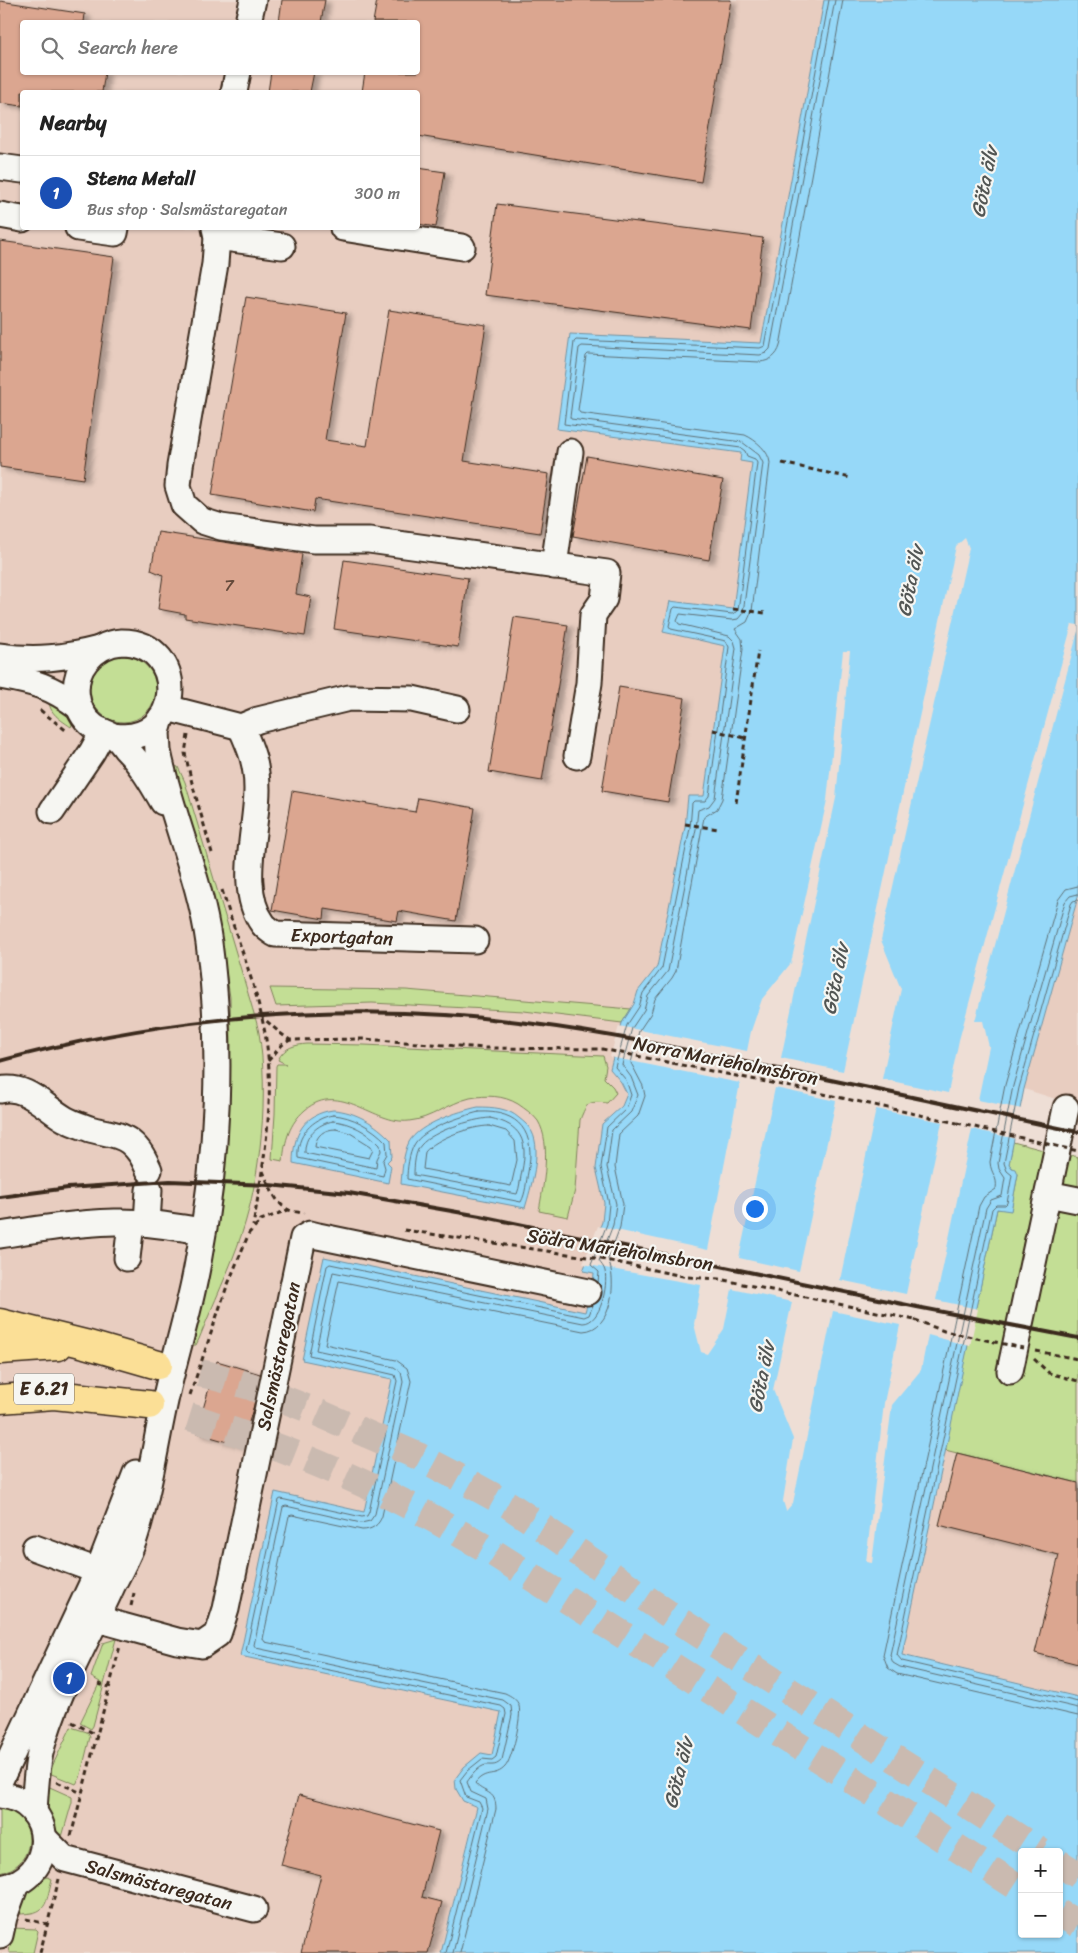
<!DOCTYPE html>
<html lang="en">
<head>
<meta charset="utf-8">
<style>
  :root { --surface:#fff; --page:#f6f6f6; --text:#222; --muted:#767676; --line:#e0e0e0; --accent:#c8321e }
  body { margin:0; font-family:Sriracha,sans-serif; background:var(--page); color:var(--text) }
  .controls { position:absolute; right:15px; bottom:15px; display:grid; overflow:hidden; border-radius:5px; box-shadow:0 1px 4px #0004 }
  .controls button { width:45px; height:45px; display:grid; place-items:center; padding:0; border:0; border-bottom:1px solid var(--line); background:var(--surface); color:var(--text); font:25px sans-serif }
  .you { position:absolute; left:754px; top:1208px; width:18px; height:18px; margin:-12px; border:4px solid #fff; border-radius:50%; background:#1a73e8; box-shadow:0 0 0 8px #1a73e833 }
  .badge { display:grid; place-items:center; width:32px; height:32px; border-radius:50%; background:var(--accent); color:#fff; font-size:16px; font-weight:700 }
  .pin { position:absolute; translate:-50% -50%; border:2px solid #fff; box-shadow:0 1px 5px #0006 }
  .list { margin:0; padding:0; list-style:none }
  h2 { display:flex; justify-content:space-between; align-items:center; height:65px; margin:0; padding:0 20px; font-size:21px }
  h2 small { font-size:16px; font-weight:400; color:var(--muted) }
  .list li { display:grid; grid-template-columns:32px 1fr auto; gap:15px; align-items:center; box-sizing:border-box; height:75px; padding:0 20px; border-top:1px solid var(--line) }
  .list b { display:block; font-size:19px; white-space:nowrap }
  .list p { margin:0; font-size:16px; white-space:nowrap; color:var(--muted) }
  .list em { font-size:16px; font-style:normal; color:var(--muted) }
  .icon { flex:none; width:28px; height:28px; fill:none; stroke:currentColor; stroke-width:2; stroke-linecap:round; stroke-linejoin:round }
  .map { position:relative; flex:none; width:1078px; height:1953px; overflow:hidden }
  .search { position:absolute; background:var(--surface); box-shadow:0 1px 4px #0004; left:20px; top:20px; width:400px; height:55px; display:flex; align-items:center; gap:12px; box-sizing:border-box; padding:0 18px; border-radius:5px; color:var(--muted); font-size:19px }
  .panel { position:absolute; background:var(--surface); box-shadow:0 1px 4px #0004; left:20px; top:90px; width:400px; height:140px; border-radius:5px }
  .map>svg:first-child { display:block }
  .built { fill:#e8cdc0; fill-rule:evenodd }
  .green { fill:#c3de95; stroke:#7f845a }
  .water { fill:#96d8f8; stroke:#7292a1; fill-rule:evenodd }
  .pier { fill:#eeded5; fill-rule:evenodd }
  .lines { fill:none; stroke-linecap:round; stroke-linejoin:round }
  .shore { stroke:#5f7075; stroke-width:1 }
  .building { fill:#dba690; stroke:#3b2a1e; filter:url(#shadow) }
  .highway-tunnel { stroke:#cabab0; stroke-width:28; stroke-dasharray:28 14; stroke-linecap:butt }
  .minor-casing { stroke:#3b2a1e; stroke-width:29 }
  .highway-casing { stroke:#3b2a1e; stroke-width:31 }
  .path { stroke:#3b2a1e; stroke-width:3; stroke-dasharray:5 4; stroke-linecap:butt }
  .minor { stroke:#f6f6f2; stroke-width:25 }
  .highway { stroke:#fbdf96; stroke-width:28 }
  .rail { stroke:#3b2a1e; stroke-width:4 }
  .path-bridge { stroke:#3b2a1e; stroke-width:3; stroke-dasharray:5 4; stroke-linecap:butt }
  .labels { text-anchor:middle; stroke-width:4.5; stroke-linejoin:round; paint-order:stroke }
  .number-label { font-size:16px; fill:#63493a }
  .shield { fill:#f6f6f2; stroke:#73675e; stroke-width:1 }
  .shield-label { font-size:18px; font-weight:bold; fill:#3b2a1e }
  .street-label { font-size:19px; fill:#3b2a1e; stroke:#f6f6f2 }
  .water-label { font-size:20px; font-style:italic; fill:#525654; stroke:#f6f6f2 }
</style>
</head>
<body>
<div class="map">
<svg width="1078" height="1953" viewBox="0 0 1078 1953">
  <defs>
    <filter id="shadow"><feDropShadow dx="5.5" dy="3" stdDeviation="2.5" flood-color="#0004"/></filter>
  </defs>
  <rect width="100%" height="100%" fill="#eeded5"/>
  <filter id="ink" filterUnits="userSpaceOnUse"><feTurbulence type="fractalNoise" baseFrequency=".02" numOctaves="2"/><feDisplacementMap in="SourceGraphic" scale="10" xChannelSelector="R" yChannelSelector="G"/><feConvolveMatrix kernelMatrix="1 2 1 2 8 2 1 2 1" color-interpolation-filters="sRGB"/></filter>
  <g filter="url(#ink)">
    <!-- built -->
    <g class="built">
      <path d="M0,0H824L761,344L570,335L557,429L741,453L740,461L752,463L733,609L670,601L663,631L725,646L704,797L688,796L685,827L657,967L638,991L610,1069L621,1082L627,1094L622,1105L602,1124L596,1168L604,1203L602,1222L583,1271L594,1273L592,1300L588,1301L586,1313L324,1258L392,1379L384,1420L364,1512L275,1493L240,1656L501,1712L492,1755L470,1834L441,1953H0ZM22,22H418V72H22ZM22,92H418V228H22Z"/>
      <path d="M1078,897V1106L1024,1089Z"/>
      <path d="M944,1450L1078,1483V1697L901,1655Z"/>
    </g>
    <!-- green -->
    <g class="green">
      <circle cx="123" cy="689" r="33"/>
      <path d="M49,695L64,705L73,722L71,727C58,718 47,712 49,695Z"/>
      <path d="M174,766L178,767L185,782L250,1000C253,1011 257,1022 259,1033C269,1092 261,1176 242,1233C230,1269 213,1304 199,1339L196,1345H193L192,1342L228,1114L231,1044L230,997L221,940L214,906L179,793Z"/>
      <path d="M270,988L406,990L631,1009L622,1023L524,1011L372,1003L276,1006Z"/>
      <path d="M307,1044L364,1045L603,1056L606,1066L604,1078L613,1087L616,1093L607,1103C588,1101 587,1102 580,1120L575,1190L568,1217L539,1211C543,1187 552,1144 538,1121C533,1114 525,1109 518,1104C503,1095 487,1095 470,1098C449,1103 431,1119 409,1121C374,1125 340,1080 305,1110C289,1124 285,1140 283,1161L272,1159L275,1114L276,1066L277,1064H286L278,1060C284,1047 295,1045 307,1044Z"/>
      <path d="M1013,1142L1062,1155V1153L1078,1157V1483L945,1450L997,1209L1011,1210L1018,1174L1009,1164Z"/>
      <path d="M116,1639L93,1726L91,1729L80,1723L100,1682L91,1677L103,1643Z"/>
      <path d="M71,1727L87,1732L90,1737L80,1778L76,1784L49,1773Z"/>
      <path d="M43,1784L72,1797V1802L62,1837C45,1832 44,1799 43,1784Z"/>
      <path d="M0,1808C39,1814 38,1865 0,1873Z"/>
      <path d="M48,1877L52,1879C45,1906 48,1914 17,1914C17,1897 33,1882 48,1877Z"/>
      <path d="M12,1928L36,1929L38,1931L33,1953H9Z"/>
    </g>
    <!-- water -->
    <g class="water">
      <path d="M824,0H1078V897L1024,1089L1009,1164L1012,1168L1016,1169L1018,1174L1011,1211L997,1209L902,1655L1078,1697V1953H441L477,1807L463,1801L456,1789L455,1779L464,1767L481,1753L492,1755L501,1712L240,1656L275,1492L364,1512L392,1379L302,1360L324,1257L585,1312L588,1301L592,1299L594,1273L583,1271L602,1222L604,1203L596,1168L602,1124L622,1106L627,1094L621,1082L610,1069L622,1023L634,1004L638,991L657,967L685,827L688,796H704L725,646L663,632L670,601L733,609L752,463L740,461L741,453L557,429L570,334L761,343ZM1022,1852H1059V1934H1022Z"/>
      <path d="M478,1107C493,1107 508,1108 519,1118C524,1122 529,1126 532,1132C542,1151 531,1188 525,1208L401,1184C402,1171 403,1154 409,1142C419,1124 459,1111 478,1107Z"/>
      <path d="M333,1110C355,1111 376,1124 391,1140L392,1157L387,1162L391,1166L388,1183L293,1163C293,1134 304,1114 333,1110Z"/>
    </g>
    <!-- pier -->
    <path class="pier" d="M965,538L969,548L881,940L901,989L882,1079L948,1093L959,1040L1072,624L1078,625V631L975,1021H983L989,1047L978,1100L1022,1109L1016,1139L972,1129L936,1300L978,1309L970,1346L928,1335L921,1370L892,1405L872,1563L866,1562L884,1403L900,1325L833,1311L793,1503L786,1511L783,1501L793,1439L773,1390L792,1302L732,1289L724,1329L707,1354L701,1352L694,1324L701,1285L583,1264L598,1226L708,1250L740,1083L610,1057L619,1026L747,1051L751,1031L762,999L791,963L827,800L843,651H850L836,798L781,1058L843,1071L956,546ZM775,1088L836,1101L799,1271L739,1258ZM876,1109L942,1122L906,1294L840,1280Z"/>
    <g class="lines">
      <!-- shore -->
      <g class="shore">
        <path d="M1078,886L1066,889L1058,900L1005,1085L990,1162C991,1175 998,1176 996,1189L984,1197L979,1206L883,1655L888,1668L897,1674L1078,1716"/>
        <path d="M1078,894L1070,896L1065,902L1013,1086L998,1163L999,1169L1005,1178L1002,1196L991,1200L986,1208L890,1655L893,1663L900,1667L1078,1708"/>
        <path d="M1078,900L1073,901L1071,904L1019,1088L1004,1163L1007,1171L1012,1175L1007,1203L1005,1205H996L992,1209L897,1655L902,1661L1078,1702"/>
        <path d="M479,1112C520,1110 536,1133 528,1172C526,1182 526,1193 521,1202L407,1179C407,1169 409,1154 414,1145C422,1129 462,1116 479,1112Z"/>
        <path d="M333,1115C352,1116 373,1128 386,1142L387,1154L383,1161L385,1168L383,1176L298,1158C296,1136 312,1118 333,1115Z"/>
        <path d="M490,1118C522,1125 528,1141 522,1171C520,1179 520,1187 517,1194L414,1175C414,1166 415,1151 421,1145C433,1131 472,1119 490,1118Z"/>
        <path d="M333,1121C350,1122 369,1133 380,1145L381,1151L377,1159L376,1168L305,1153C304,1136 317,1124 333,1121Z"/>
        <path d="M489,1126L506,1131L515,1141L517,1160L511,1186L423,1169L425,1152C436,1138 472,1126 489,1126Z"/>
        <path d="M336,1129L350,1133L371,1146L373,1150L369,1158L315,1147C316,1135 324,1129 336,1129Z"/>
        <path d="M598,1283L599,1272L591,1265L607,1224L609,1204L601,1167L607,1127L626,1109L631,1095L626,1080L615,1067L627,1025L639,1007L643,993L662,968L690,828L692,803L694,801H705L709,796L729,647L726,641L671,629L669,626L673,609L675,607L732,614L738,611L757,463L755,459L747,456L745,451L741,448L564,424L574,342L576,340L760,348L765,346L829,0"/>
        <path d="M446,1953L482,1808L479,1802L466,1797L460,1780L467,1771L482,1759L492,1760L496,1757L506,1714L505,1709L501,1706L248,1653L246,1651L279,1500L281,1499L362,1517L367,1516L369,1512L397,1381L395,1375L309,1355L327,1266L330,1264L584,1317L589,1315L593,1305L595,1303"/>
        <path d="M453,1953L488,1809L486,1799L471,1792L467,1782C471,1776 479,1766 486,1765C494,1765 496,1766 502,1760L512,1715L511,1706L503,1700L256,1648L254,1645L283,1507L286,1506L361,1523L370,1521L375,1514L403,1382L401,1372L394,1367L316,1350L333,1272L583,1323C601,1323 608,1286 605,1271C604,1267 601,1264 599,1261L613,1225L616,1204L607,1167L612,1130L631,1112L638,1095L631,1077L622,1065L632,1028L644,1010L648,996L668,971L696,829L698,810L709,806L715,798L736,648L734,641L729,636L679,624L677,621L680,614L732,620L738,619L743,613L763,463L759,455L742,442L571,419L570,417L579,348L582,346L760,355L766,353L770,349L835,0"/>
        <path d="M460,1953L496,1809C496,1789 483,1794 475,1783C486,1769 495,1778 505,1767C512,1760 522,1716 519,1706C517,1699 511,1696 505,1693L265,1642L263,1639L289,1516L292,1515L362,1530C372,1530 379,1525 382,1516L411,1381L407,1368L396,1360L325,1344L339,1281L583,1331C613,1330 617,1280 608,1259L620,1227L623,1204L615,1167L619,1134L638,1116L645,1096L643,1086L631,1063L639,1031L651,1013L655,999L672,978L676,971L704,817L717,809L722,799L743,649L742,639L735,629L747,622L752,611L770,463C769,451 756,440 745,435L580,413L578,410L586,356L588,354L760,362C770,361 777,356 780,346L843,0"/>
      </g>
    </g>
    <!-- building -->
    <g class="building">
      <path d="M282,0H325L321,22H279Z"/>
      <path d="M377,0H731L701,182L418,136V92H362L365,72H418V22H373Z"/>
      <path d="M0,1L85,14L84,22H22V72H105L102,92H22V106L0,103Z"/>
      <path d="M271,72H314L310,92H268Z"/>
      <path d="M418,168L445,172L436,227L418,224Z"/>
      <path d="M497,204L763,238L751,330L485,295Z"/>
      <path d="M0,241L114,257L83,479L0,467Z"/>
      <path d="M246,297L346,313L325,440L367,446L389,310L486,325L464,461L549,474L540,533L315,499L313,512L212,495Z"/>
      <path d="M587,456L723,480L709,560L573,536Z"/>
      <path d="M158,532L302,554L296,594L311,597L305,636L185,618V614L158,609L163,575L151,570Z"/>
      <path d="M344,560L468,578L458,647L334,629Z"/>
      <path d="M514,617L568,625L542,781L489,772Z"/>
      <path d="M619,687L685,698L668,802L602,791Z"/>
      <path d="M292,791L415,812L418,798L475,808L456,921L399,911L397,921L325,909L324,919L272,910Z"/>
      <path d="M217,1361L260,1374L254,1405L242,1446L196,1433Z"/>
      <path d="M957,1453L1078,1483V1664L1035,1653L1059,1555L939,1525Z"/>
      <path d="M299,1795L439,1831L422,1897L442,1902L428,1953H301L321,1875L281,1865Z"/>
    </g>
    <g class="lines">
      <!-- highway-tunnel -->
      <g class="highway-tunnel">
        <path d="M158,1365L209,1375L250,1386L314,1411L418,1456L454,1475L509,1505L670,1615L1041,1852"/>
        <path d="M149,1405C235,1429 322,1462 402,1502C432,1517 460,1534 489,1550L879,1797L1022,1890"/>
        <path d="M1059,1863L1078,1875"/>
        <path d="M1059,1913L1078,1924"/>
      </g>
      <defs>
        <g id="minor">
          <path d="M248,22L253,0"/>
          <path d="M234,92L238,72"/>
          <path d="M0,167L22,170"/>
          <path d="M0,215L22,219"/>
          <path d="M78,228L115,233L116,228"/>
          <path d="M215,228L217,237L215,264L180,466L178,486L184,505L202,521L221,527L314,540H369L607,573L604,599L593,615L589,683L577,756"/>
          <path d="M343,228L462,247"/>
          <path d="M217,237L282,246"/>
          <path d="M554,566L570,452"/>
          <path d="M0,656C35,661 65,658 99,649"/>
          <path d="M0,676C34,682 51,686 79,707"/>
          <path d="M167,708L241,727L258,720L349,698L412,699L457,709"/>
          <path d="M241,727C251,749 257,764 257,789C257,830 237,889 263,924C266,928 271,931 275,934L475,940"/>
          <path d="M114,736C184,747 190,642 122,642C108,643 95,650 86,661C71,680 73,710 93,726C99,731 106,732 113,736C118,738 123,745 126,749C141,764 152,783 163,802"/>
          <path d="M52,811L92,752L103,732"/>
          <path d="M0,1090C26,1084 44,1107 65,1119C72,1123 82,1126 90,1129C103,1133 119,1133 130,1142C140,1150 144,1159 149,1170"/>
          <path d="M1048,1194L1078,1200"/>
          <path d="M147,1223L149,1190"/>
          <path d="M0,1235C38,1229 76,1223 115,1222C145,1221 174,1227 203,1231"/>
          <path d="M127,1258L131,1223"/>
          <path d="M1010,1371L1066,1108"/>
          <path d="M35,1548L114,1577"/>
          <path d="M97,1619L177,1641L202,1645L218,1634L226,1609L303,1238L310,1234L318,1236L588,1292"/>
          <path d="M0,1780L98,1571L136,1473"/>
          <path d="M0,1795C57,1800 59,1879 0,1888"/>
          <path d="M34,1813C35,1793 36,1773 40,1753C54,1696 88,1639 112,1586C120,1570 130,1553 135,1536C149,1492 155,1446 165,1401C175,1354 190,1309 198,1262C218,1159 223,1047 209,943C200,877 171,816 158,751L157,732L161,718"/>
          <path d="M44,1838L65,1859L254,1909"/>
          <path d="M0,1935L4,1917L16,1884"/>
        </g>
        <g id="highway">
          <path d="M0,1323L85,1344L158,1365"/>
          <path d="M0,1350L58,1346"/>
          <path d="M0,1399L54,1395L149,1405"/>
        </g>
      </defs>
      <!-- minor casing -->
      <use href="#minor" class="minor-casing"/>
      <!-- highway casing -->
      <use href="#highway" class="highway-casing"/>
      <!-- path -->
      <g class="path">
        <path d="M782,463L851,478"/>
        <path d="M733,609L765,613"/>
        <path d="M40,710L68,732"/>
        <path d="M713,730L745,738"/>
        <path d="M188,735L185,753L192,783L212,853"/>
        <path d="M736,803L758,651"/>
        <path d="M685,824L718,829"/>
        <path d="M222,890C236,937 256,984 265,1033C276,1097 264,1162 253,1226"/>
        <path d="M260,1015L280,1033L290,1040L364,1039L485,1048L602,1049L796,1088L957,1123"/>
        <path d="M268,1061L282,1045L290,1040"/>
        <path d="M263,1171C268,1183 275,1204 289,1210C293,1212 300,1212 304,1213"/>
        <path d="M404,1230L601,1259L687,1277L719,1279L915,1320"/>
        <path d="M1036,1351L1078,1359"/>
        <path d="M1034,1359L1049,1373L1078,1381"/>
        <path d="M190,1395L226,1289L249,1233L261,1220L288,1210"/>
        <path d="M131,1606L134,1593"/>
        <path d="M98,1684L109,1687"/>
        <path d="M72,1722L97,1735"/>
        <path d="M57,1782L82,1793"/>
        <path d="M71,1836L120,1646"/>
        <path d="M26,1919L47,1924"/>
        <path d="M40,1953L59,1879"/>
      </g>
      <!-- minor -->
      <use href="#minor" class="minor"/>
      <!-- highway -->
      <use href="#highway" class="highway"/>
      <!-- rail -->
      <g class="rail">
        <path d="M0,1061C141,1022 300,1005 446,1015C562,1023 674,1047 788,1071C884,1092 981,1112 1078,1132"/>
        <path d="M0,1197L68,1188L170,1181L269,1185L349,1193L480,1216L917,1307L1078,1338"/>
      </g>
      <!-- path-bridge -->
      <g class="path-bridge">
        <path d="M957,1123L1078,1151"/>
        <path d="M915,1320L944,1331L1023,1348"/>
      </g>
    </g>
  </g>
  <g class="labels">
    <!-- number labels -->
    <g class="number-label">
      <text x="229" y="591">7</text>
    </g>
    <!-- shield labels -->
    <rect class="shield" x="14" y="1373.5" width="60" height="31" rx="4"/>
    <g class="shield-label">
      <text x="44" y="1395">E 6.21</text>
    </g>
    <!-- street labels -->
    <g class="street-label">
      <text transform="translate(342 936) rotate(2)" y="7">Exportgatan</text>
      <text transform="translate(726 1060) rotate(11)" y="7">Norra Marieholmsbron</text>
      <text transform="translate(620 1249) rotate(9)" y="7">Södra Marieholmsbron</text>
      <text transform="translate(278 1356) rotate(-78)" y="7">Salsmästaregatan</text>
      <text transform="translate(159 1884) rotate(15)" y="7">Salsmästaregatan</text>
    </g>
    <!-- water labels -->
    <g class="water-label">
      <text transform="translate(984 182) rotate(-79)" y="7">Göta älv</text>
      <text transform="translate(910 581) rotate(-79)" y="7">Göta älv</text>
      <text transform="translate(835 979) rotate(-79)" y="7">Göta älv</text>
      <text transform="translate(761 1377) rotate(-79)" y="7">Göta älv</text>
      <text transform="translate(678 1773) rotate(-76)" y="7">Göta älv</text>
    </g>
  </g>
</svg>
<div class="controls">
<button>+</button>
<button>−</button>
</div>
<div class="you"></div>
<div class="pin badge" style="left:69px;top:1678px;background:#1a4fb4">1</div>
<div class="search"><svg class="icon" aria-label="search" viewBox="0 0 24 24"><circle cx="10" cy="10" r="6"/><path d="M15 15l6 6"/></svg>Search here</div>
<section class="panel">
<h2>Nearby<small></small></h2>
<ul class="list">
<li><span class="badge" style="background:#1a4fb4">1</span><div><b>Stena Metall</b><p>Bus stop · Salsmästaregatan</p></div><em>300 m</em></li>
</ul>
</section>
</div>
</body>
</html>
